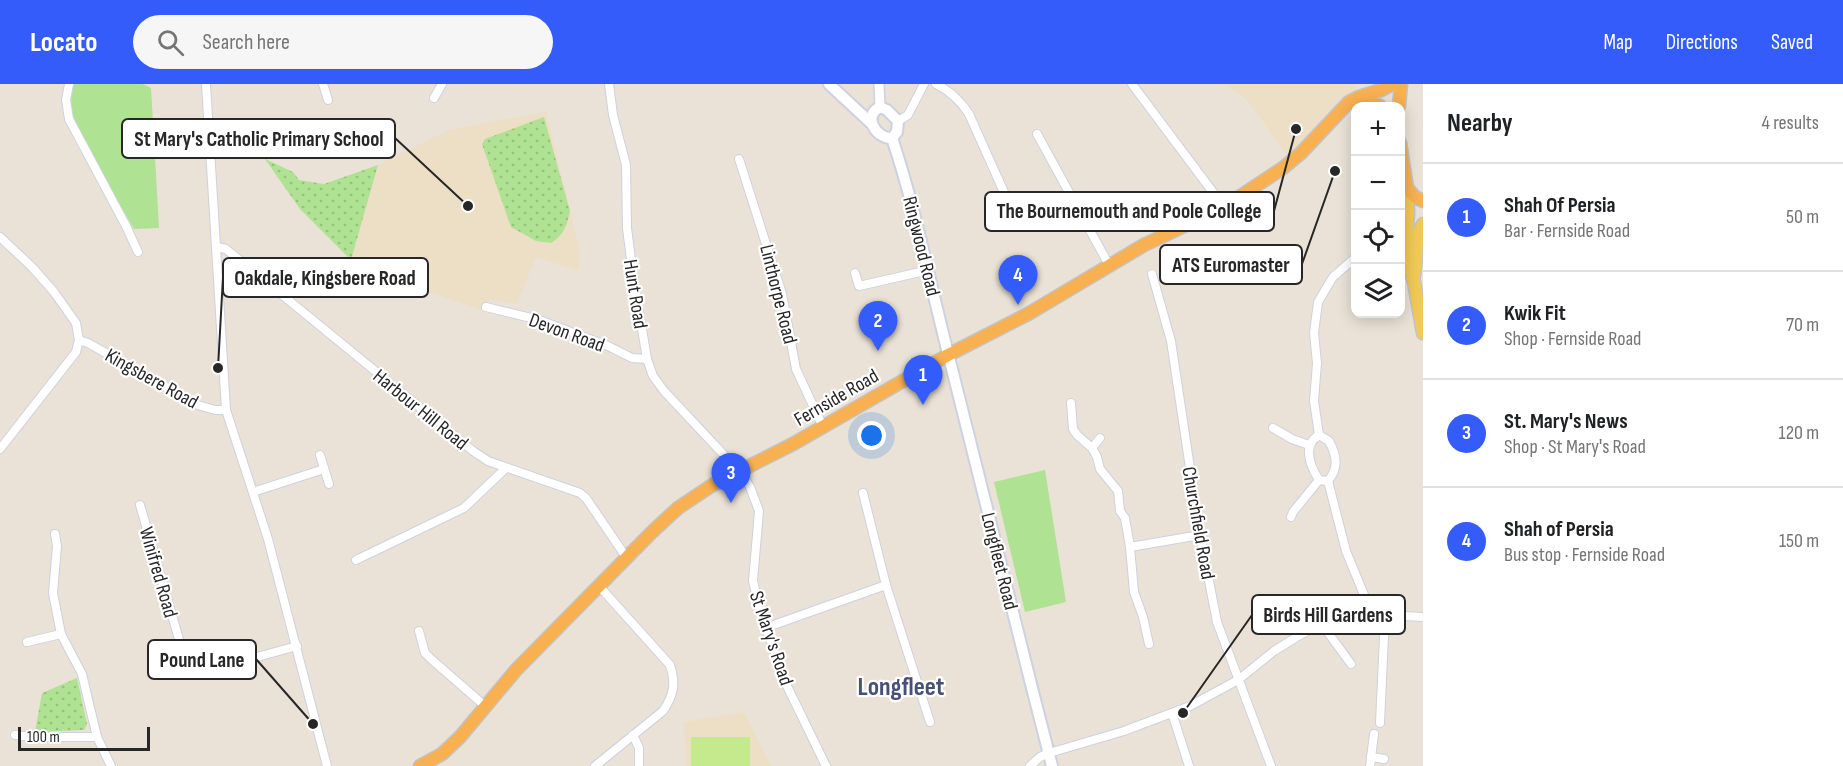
<!DOCTYPE html>
<html lang="en">
<head>
<meta charset="utf-8">
<style>
  :root { --surface:#fff; --page:#f6f6f6; --text:#202124; --muted:#757577; --line:#e0e0e0; --accent:#335cfb }
  body { margin:0; font-family:"Sofia Sans Condensed",sans-serif; background:var(--page); color:var(--text) }
  .controls { position:absolute; right:18px; top:18px; display:grid; overflow:hidden; border-radius:12px; box-shadow:0 3px 15px #0003 }
  .controls button { width:54px; height:54px; display:grid; place-items:center; padding:0; border:0; border-bottom:2px solid var(--line); background:var(--surface); color:var(--text); font:30px sans-serif }
  .scale { position:absolute; left:18px; bottom:15px; width:132px; box-sizing:border-box; padding-left:6px; border:3px solid #272727; border-top:0; font-size:16px; line-height:21px; white-space:nowrap; color:#272727; -webkit-text-stroke:4px #fff; paint-order:stroke }
  .you { position:absolute; left:872px; top:352px; width:21px; height:21px; margin:-15px; border:4px solid #fff; border-radius:50%; background:#1a73e8; box-shadow:0 0 0 9px #1a73e833 }
  .badge { display:grid; place-items:center; width:39px; height:39px; border-radius:50%; background:var(--accent); color:#fff; font-size:20px; font-weight:700 }
  .pin { position:absolute; translate:-50% -50px; filter:drop-shadow(0 2px 3px #0008) }
  .pin::after { content:''; position:absolute; top:32px; width:21px; height:18px; background:inherit; clip-path:polygon(0 0,100% 0,50% 100%) }
  .list { margin:0; padding:0; list-style:none }
  h2 { display:flex; justify-content:space-between; align-items:center; height:78px; margin:0; padding:0 24px; font-size:26px }
  h2 small { font-size:20px; font-weight:400; color:var(--muted) }
  .list li { display:grid; grid-template-columns:39px 1fr auto; gap:18px; align-items:center; box-sizing:border-box; height:108px; padding:0 24px; border-top:2px solid var(--line) }
  .list b { display:block; font-size:22px; white-space:nowrap }
  .list p { margin:0; font-size:20px; white-space:nowrap; color:var(--muted) }
  .list em { font-size:20px; font-style:normal; color:var(--muted) }
  .icon { flex:none; width:33px; height:33px; fill:none; stroke:currentColor; stroke-width:2; stroke-linecap:round; stroke-linejoin:round }
  .map { position:relative; flex:none; width:1423px; height:682px; overflow:hidden }
  header { display:flex; align-items:center; gap:36px; box-sizing:border-box; height:84px; padding:0 30px; background:var(--accent); color:#fff }
  header strong { font-size:28px }
  nav { display:flex; gap:33px; margin-inline-start:auto; font-size:21px }
  .search { width:420px; height:54px; background:var(--page); display:flex; align-items:center; gap:15px; box-sizing:border-box; padding:0 21px; border-radius:33px; color:var(--muted); font-size:22px }
  main { display:flex }
  aside { flex:1; background:var(--surface) }
  .map>svg:first-child { display:block }
  .education { fill:#eddfc6 }
  .grass { fill:url(#grass-dots) }
  .park { fill:#afe292 }
  .pitch { fill:#c4ea8d }
  .lines { fill:none; stroke-linecap:round; stroke-linejoin:round }
  .minor-casing { stroke:#cdd1e0; stroke-width:10 }
  .tertiary-casing { stroke:#cdd1e0; stroke-width:12 }
  .secondary-casing { stroke:#cdd1e0; stroke-width:14 }
  .primary-casing { stroke:#c3c3c3; stroke-width:15 }
  .trunk-casing { stroke:#c3c3c3; stroke-width:15 }
  .minor { stroke:#fff; stroke-width:8 }
  .tertiary { stroke:#fff; stroke-width:9 }
  .secondary { stroke:#fff; stroke-width:10 }
  .primary { stroke:#f1ca55; stroke-width:12 }
  .trunk { stroke:#f8b051; stroke-width:12 }
  .labels { text-anchor:middle; stroke-width:4.5; stroke-linejoin:round; paint-order:stroke }
  .street-label { font-size:20px; fill:#272727; stroke:#fff }
  .district-label { font-size:26px; font-weight:bold; fill:#475177; stroke:#fff }
  .leader { fill:none; stroke:#272727; stroke-width:2 }
  .callout-dot { fill:#272727; stroke:#fff; stroke-width:2 }
  .callout { fill:#fff; stroke:#272727; stroke-width:2 }
  .callout-label { font-size:21px; text-anchor:middle; font-weight:bold; fill:#272727 }
</style>
</head>
<body>
<header>
<strong>Locato</strong>
<div class="search"><svg class="icon" aria-label="search" viewBox="0 0 24 24"><circle cx="10" cy="10" r="6"/><path d="M15 15l6 6"/></svg>Search here</div>
<nav><a>Map</a><a>Directions</a><a>Saved</a></nav>
</header>
<main>
<div class="map">
<svg width="1423" height="682" viewBox="0 0 1423 682">
  <defs>
    <pattern id="grass-dots" width="8" height="8" patternUnits="userSpaceOnUse" patternTransform="scale(1.5)"><rect width="8" height="8" fill="#afe292"/><path d="M2 2h.1M6 6h.1" fill="none" stroke="#97c27e" stroke-width="1.8" stroke-linecap="round"/></pattern>
  </defs>
  <rect width="100%" height="100%" fill="#eae2d7"/>
  <!-- education -->
  <g class="education">
    <path d="M1225,0H1358L1349,18L1291,77L1251,21L1244,14Z"/>
    <path d="M546,28L579,163V187L536,173L517,220L489,215L486,223L481,226L435,210L384,197L351,176L378,81L448,46Z"/>
    <path d="M744,628L771,682H686L684,638Z"/>
  </g>
  <!-- grass -->
  <g class="grass">
    <path d="M544,33L570,127C567,141 564,151 551,159L536,157L511,143L482,60L485,55Z"/>
    <path d="M265,75L293,88L299,96L324,100L378,81L351,176L300,125Z"/>
    <path d="M77,594L87,640L84,646L35,648L42,609Z"/>
  </g>
  <!-- park -->
  <g class="park">
    <path d="M72,0H143L151,4L159,144L134,145L84,60C74,39 69,24 72,0Z"/>
    <path d="M1045,386L1066,518L1025,528L994,398Z"/>
  </g>
  <!-- pitch -->
  <rect class="pitch" x="691" y="653" width="59" height="29"/>
  <g class="lines">
    <defs>
      <g id="minor">
        <path d="M69,0L66,16L69,35L126,142L138,168"/>
        <path d="M206,0L226,326L268,455L327,682"/>
        <path d="M323,0L328,16"/>
        <path d="M609,0L613,31L626,81L627,144L633,191L647,275L653,292L664,307L724,371L740,387L750,403L759,427L753,497L761,530L787,602L826,682"/>
        <path d="M936,0C950,7 960,16 969,30L1011,124"/>
        <path d="M1132,0L1224,123"/>
        <path d="M434,14L442,0"/>
        <path d="M898,37L908,31L924,0"/>
        <path d="M1037,50L1109,181"/>
        <path d="M739,75L782,210L796,285L823,343"/>
        <path d="M0,153L32,183L54,208L76,239L79,256L76,268L0,365"/>
        <path d="M217,163L226,165L473,367L488,377L580,409L586,414L626,473"/>
        <path d="M855,189L859,202L929,186"/>
        <path d="M1152,190L1171,257L1200,451L1217,538L1271,682"/>
        <path d="M486,223L539,236L608,262L632,274L647,275"/>
        <path d="M79,256L88,259L198,321L215,326H226"/>
        <path d="M1071,319L1073,345L1077,351L1092,364L1097,373L1100,385L1118,407L1120,427L1125,434L1130,463L1134,508L1143,533L1149,560"/>
        <path d="M1273,344L1292,355L1309,361"/>
        <path d="M1319,351L1314,317L1317,279L1314,249L1318,218L1333,193L1356,173"/>
        <path d="M1319,351L1329,357C1337,372 1339,384 1328,397L1319,396C1310,382 1302,361 1319,351Z"/>
        <path d="M1092,364L1100,354"/>
        <path d="M320,371L329,400"/>
        <path d="M1328,397L1346,467L1367,518L1369,530"/>
        <path d="M253,408L324,385"/>
        <path d="M863,409L886,501L930,638"/>
        <path d="M140,421L187,583L193,588H203L297,562"/>
        <path d="M1291,433L1293,428L1319,396"/>
        <path d="M55,450L57,462L53,509L61,550L82,590L97,653L111,682"/>
        <path d="M1130,463L1200,451"/>
        <path d="M356,476L464,424L506,384"/>
        <path d="M1321,539L1351,580"/>
        <path d="M765,544L886,501"/>
        <path d="M419,547L425,569L431,575L485,622"/>
        <path d="M27,558L61,550"/>
        <path d="M1172,629L1189,682"/>
        <path d="M1380,639L1385,531"/>
        <path d="M15,651L32,653H97"/>
        <path d="M633,651L639,664V682"/>
        <path d="M1371,673L1384,675"/>
        <path d="M595,682L663,627C674,611 676,599 670,581L599,502"/>
        <path d="M1030,682L1040,673L1049,669L1124,647L1190,622L1238,596L1274,567L1295,554L1321,539L1337,532L1369,530L1423,533"/>
        <path d="M1370,682L1374,650"/>
      </g>
      <path id="tertiary" d="M879,0L880,23"/>
      <g id="secondary">
        <path d="M829,0L872,40"/>
        <path d="M880,23L887,26L898,37L897,48L892,54C876,55 862,32 880,23Z"/>
        <path d="M892,54C916,126 930,200 949,273C983,410 1017,546 1052,682"/>
      </g>
      <g id="primary">
        <path d="M1407,104L1408,130L1405,165L1414,198L1423,249"/>
        <path d="M1414,192L1418,150L1423,140"/>
      </g>
      <g id="trunk">
        <path d="M1352,19H1372L1380,22"/>
        <path d="M1399,22L1401,0"/>
        <path d="M1400,59L1407,104L1415,113L1423,117"/>
        <path d="M420,682L442,670L460,653L516,586L652,448L678,424L714,400L793,360L948,271L1028,230L1144,161L1224,123L1283,84L1301,69L1349,18L1359,13L1381,6L1393,0"/>
      </g>
    </defs>
    <!-- minor casing -->
    <use href="#minor" class="minor-casing"/>
    <!-- tertiary casing -->
    <use href="#tertiary" class="tertiary-casing"/>
    <!-- secondary casing -->
    <use href="#secondary" class="secondary-casing"/>
    <!-- primary casing -->
    <use href="#primary" class="primary-casing"/>
    <!-- trunk casing -->
    <use href="#trunk" class="trunk-casing"/>
    <!-- minor -->
    <use href="#minor" class="minor"/>
    <!-- tertiary -->
    <use href="#tertiary" class="tertiary"/>
    <!-- secondary -->
    <use href="#secondary" class="secondary"/>
    <!-- primary -->
    <use href="#primary" class="primary"/>
    <!-- trunk -->
    <use href="#trunk" class="trunk"/>
  </g>
  <g class="labels">
    <!-- street labels -->
    <g class="street-label">
      <text transform="translate(922 162) rotate(76)" y="7">Ringwood Road</text>
      <text transform="translate(636 210) rotate(81)" y="7">Hunt Road</text>
      <text transform="translate(779 210) rotate(76)" y="7">Linthorpe Road</text>
      <text transform="translate(567 248) rotate(20)" y="7">Devon Road</text>
      <text transform="translate(152 294) rotate(29)" y="7">Kingsbere Road</text>
      <text transform="translate(836 313) rotate(-30)" y="7">Fernside Road</text>
      <text transform="translate(421 325) rotate(39)" y="7">Harbour Hill Road</text>
      <text transform="translate(1199 439) rotate(80)" y="7">Churchfield Road</text>
      <text transform="translate(1000 477) rotate(76)" y="7">Longfleet Road</text>
      <text transform="translate(159 488) rotate(74)" y="7">Winifred Road</text>
      <text transform="translate(772 554) rotate(71)" y="7">St Mary's Road</text>
    </g>
    <!-- district labels -->
    <g class="district-label">
      <text x="901" y="611">Longfleet</text>
    </g>
  </g>
  <!-- callouts -->
  <path class="leader" d="M468 122L395 54M1296 45L1274 127M1335 87L1302 180M218 284L223 193M1183 629L1252 531M313 640L256 575"/>
  <g class="callout-dot">
    <circle cx="468" cy="122" r="6"/>
    <circle cx="1296" cy="45" r="6"/>
    <circle cx="1335" cy="87" r="6"/>
    <circle cx="218" cy="284" r="6"/>
    <circle cx="1183" cy="629" r="6"/>
    <circle cx="313" cy="640" r="6"/>
  </g>
  <g class="callout">
    <rect x="122" y="35" width="273" height="39" rx="6"/>
    <rect x="985" y="108" width="289" height="39" rx="6"/>
    <rect x="1160" y="161" width="142" height="39" rx="6"/>
    <rect x="223" y="174" width="205" height="39" rx="6"/>
    <rect x="1252" y="511" width="153" height="39" rx="6"/>
    <rect x="148" y="556" width="108" height="39" rx="6"/>
  </g>
  <g class="callout-label">
    <text x="259" y="62">St Mary's Catholic Primary School</text>
    <text x="1129" y="134">The Bournemouth and Poole College</text>
    <text x="1231" y="188">ATS Euromaster</text>
    <text x="325" y="201">Oakdale, Kingsbere Road</text>
    <text x="1328" y="538">Birds Hill Gardens</text>
    <text x="202" y="583">Pound Lane</text>
  </g>
</svg>
<div class="controls">
<button>+</button>
<button>−</button>
<button><svg class="icon" aria-label="locate" viewBox="0 0 24 24"><circle cx="12" cy="12" r="6"/><path d="M12 2v4M12 18v4M2 12h4M18 12h4"/></svg></button>
<button><svg class="icon" aria-label="layers" viewBox="0 0 24 24"><path d="M12 4l9 5-9 5-9-5zM3 14l9 5 9-5"/></svg></button>
</div>
<div class="scale">100 m</div>
<div class="you"></div>
<div class="pin badge" style="left:923px;top:321px">1</div>
<div class="pin badge" style="left:878px;top:267px">2</div>
<div class="pin badge" style="left:731px;top:419px">3</div>
<div class="pin badge" style="left:1018px;top:221px">4</div>
</div>
<aside>
<h2>Nearby<small>4 results</small></h2>
<ul class="list">
<li><span class="badge">1</span><div><b>Shah Of Persia</b><p>Bar · Fernside Road</p></div><em>50 m</em></li>
<li><span class="badge">2</span><div><b>Kwik Fit</b><p>Shop · Fernside Road</p></div><em>70 m</em></li>
<li><span class="badge">3</span><div><b>St. Mary's News</b><p>Shop · St Mary's Road</p></div><em>120 m</em></li>
<li><span class="badge">4</span><div><b>Shah of Persia</b><p>Bus stop · Fernside Road</p></div><em>150 m</em></li>
</ul>
</aside>
</main>
</body>
</html>
